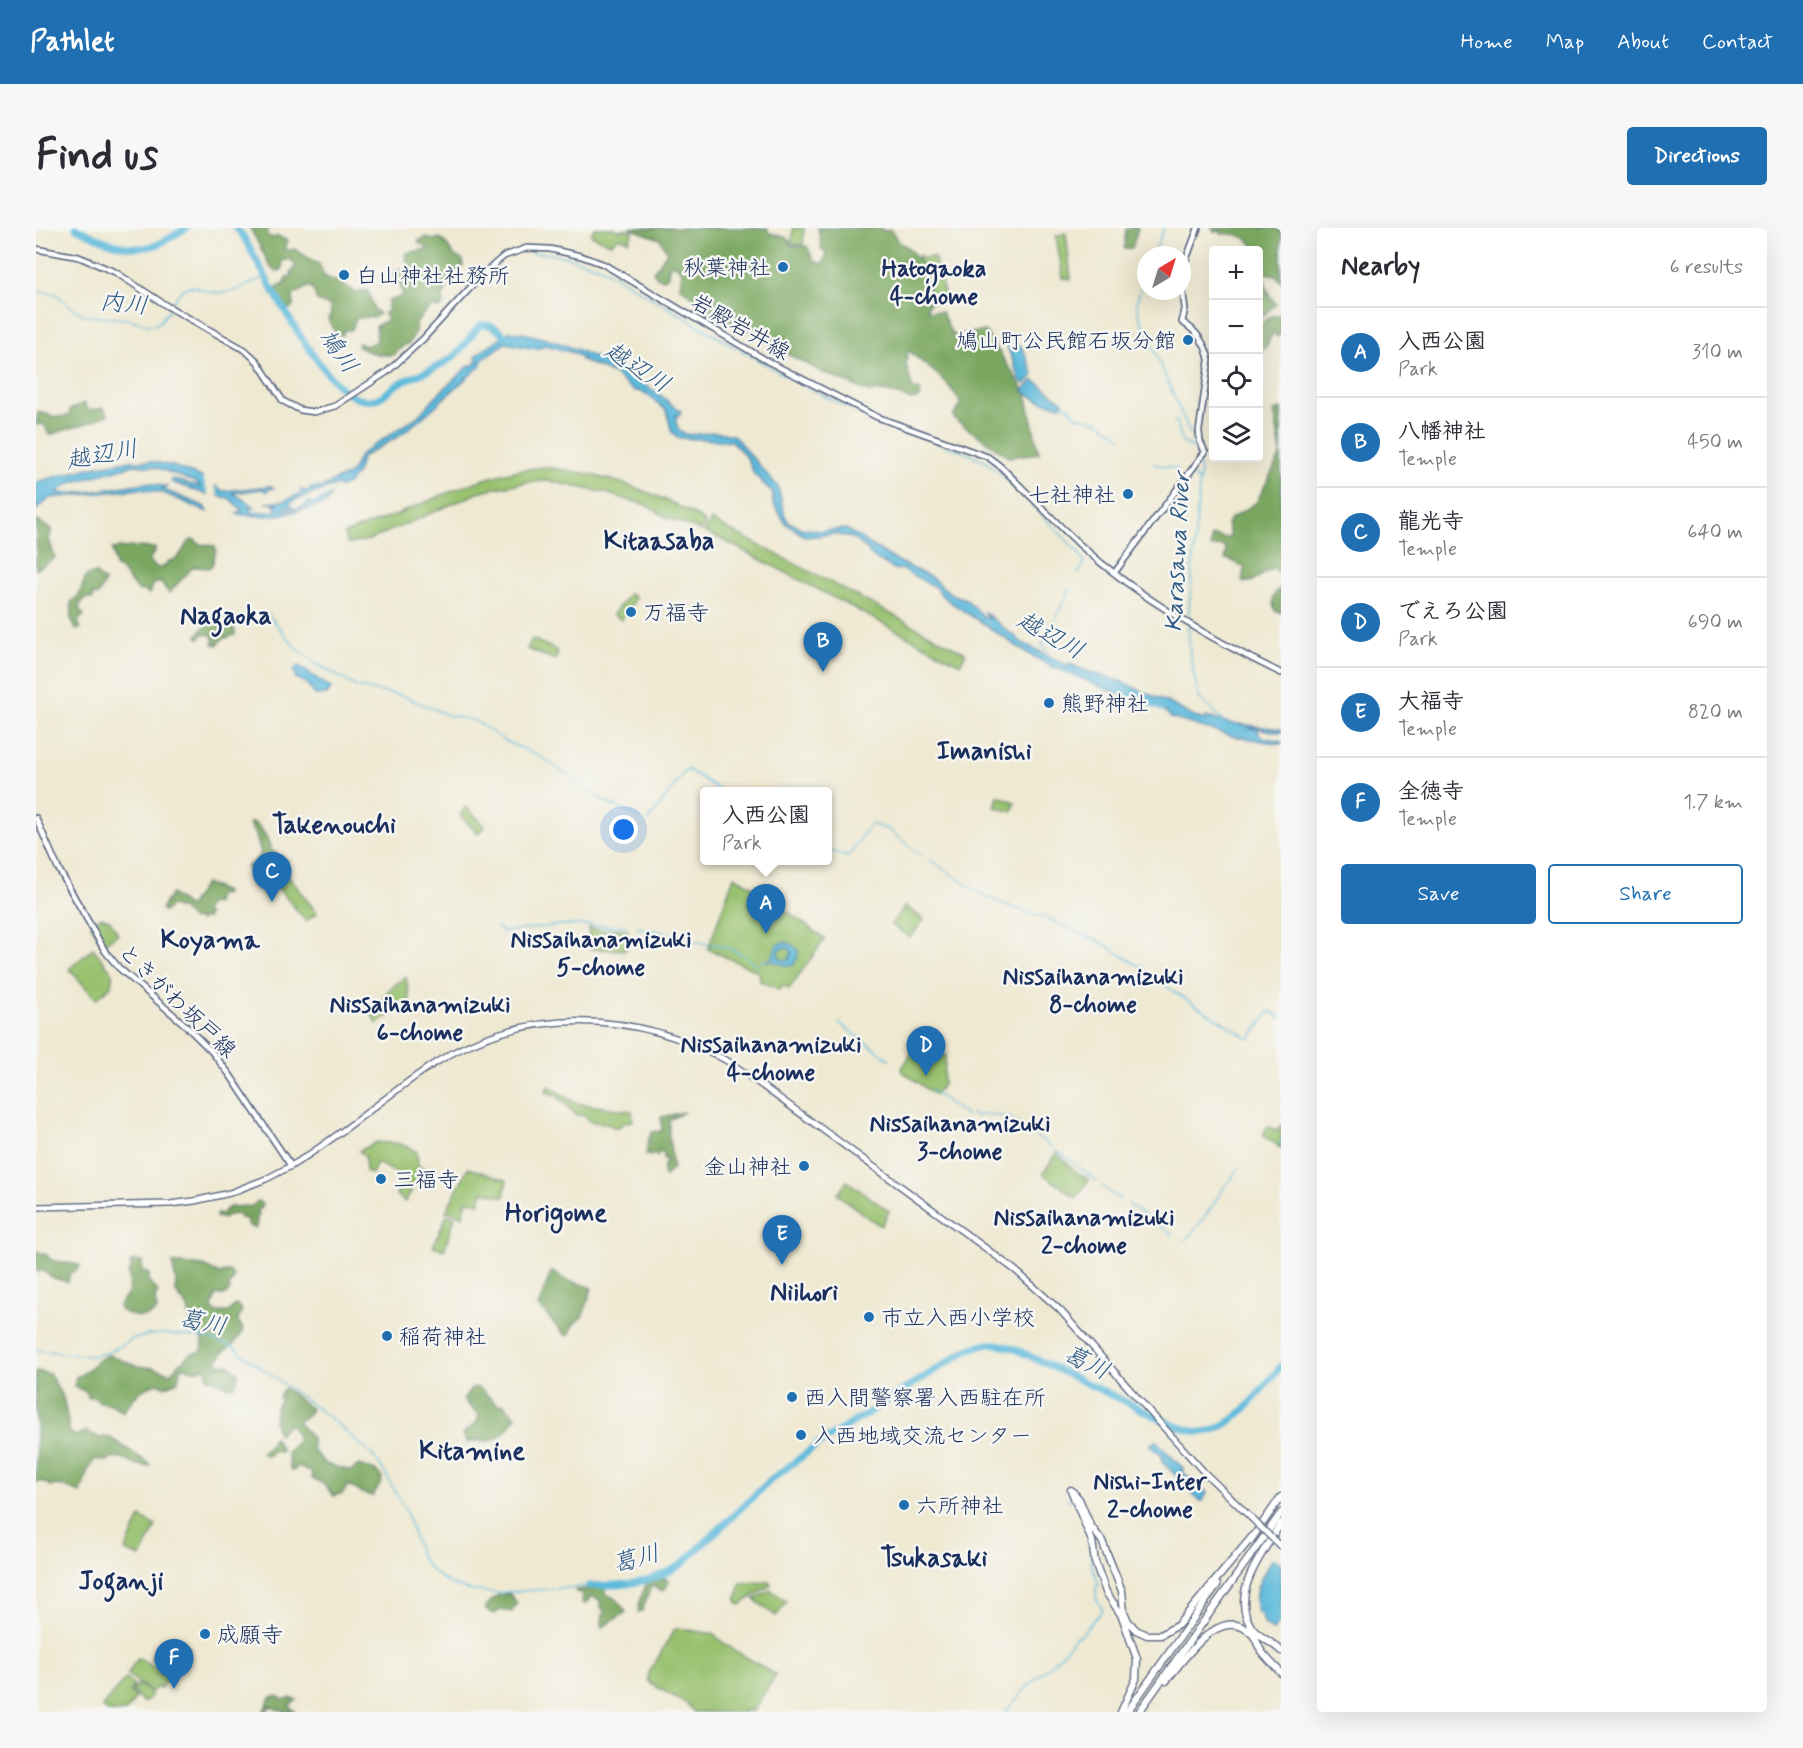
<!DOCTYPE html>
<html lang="en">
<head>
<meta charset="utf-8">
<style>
  :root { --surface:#fff; --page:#f7f7f7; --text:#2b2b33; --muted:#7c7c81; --line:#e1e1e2; --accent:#1f6fb2 }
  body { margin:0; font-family:Mynerve,"Klee One",sans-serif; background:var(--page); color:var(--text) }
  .controls { position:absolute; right:18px; top:18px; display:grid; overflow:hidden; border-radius:6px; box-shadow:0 6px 24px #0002 }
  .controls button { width:54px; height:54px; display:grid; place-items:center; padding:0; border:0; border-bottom:2px solid var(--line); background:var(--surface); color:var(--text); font:30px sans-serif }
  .compass { position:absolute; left:1101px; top:18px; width:54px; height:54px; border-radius:50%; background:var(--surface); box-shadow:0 6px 24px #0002; rotate:38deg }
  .you { position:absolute; left:588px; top:602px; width:21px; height:21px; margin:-15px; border:4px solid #fff; border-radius:50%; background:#1a73e8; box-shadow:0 0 0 9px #1a73e833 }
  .badge { display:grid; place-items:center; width:39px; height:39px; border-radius:50%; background:var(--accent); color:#fff; font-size:20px; font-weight:700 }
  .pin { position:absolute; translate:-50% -50px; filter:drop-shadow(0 2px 3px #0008) }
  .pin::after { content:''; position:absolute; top:32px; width:21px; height:18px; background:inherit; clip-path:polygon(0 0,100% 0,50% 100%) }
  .popup { position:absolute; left:664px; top:559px; width:132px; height:78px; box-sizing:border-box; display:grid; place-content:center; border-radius:6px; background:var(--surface); filter:drop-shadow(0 2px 4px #0005); font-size:20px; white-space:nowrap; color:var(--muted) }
  .popup b { font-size:22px; color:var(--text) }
  .popup::after { content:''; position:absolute; left:50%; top:100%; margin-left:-12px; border:12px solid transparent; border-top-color:var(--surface) }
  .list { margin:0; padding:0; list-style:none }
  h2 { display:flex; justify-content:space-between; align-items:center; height:78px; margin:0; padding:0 24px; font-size:26px }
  h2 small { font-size:20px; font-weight:400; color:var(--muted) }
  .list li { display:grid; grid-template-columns:39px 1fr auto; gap:18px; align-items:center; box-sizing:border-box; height:90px; padding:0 24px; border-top:2px solid var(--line) }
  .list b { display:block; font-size:22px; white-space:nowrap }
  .list p { margin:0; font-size:20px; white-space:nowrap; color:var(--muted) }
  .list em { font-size:20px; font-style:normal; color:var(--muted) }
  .actions { display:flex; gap:12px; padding:18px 24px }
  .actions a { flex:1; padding:14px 0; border:2px solid var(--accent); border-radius:6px; text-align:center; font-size:21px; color:var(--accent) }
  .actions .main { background:var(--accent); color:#fff }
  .icon { flex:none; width:33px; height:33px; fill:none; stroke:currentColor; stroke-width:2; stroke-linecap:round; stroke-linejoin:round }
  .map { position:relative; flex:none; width:1245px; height:1484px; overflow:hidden; border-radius:6px }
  header { display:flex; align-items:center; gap:36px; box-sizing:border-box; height:84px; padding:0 30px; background:var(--accent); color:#fff }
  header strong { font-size:28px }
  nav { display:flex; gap:33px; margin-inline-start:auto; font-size:21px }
  .intro { display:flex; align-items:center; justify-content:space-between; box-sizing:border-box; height:144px; padding:0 36px }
  h1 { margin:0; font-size:42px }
  .button { padding:15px 27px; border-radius:6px; background:var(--accent); color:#fff; font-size:21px; font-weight:700 }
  main { display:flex; gap:36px; padding:0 36px }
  aside { flex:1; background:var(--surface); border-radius:6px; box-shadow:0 6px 24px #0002 }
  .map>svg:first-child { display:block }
  .green { fill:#98c16e; stroke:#5a7866; stroke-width:1.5 }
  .forest { fill:#7aa761; stroke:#4a6b60; stroke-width:1.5 }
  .water { fill:#5dbadb; stroke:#3c749c; stroke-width:1.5; fill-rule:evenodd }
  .pier { fill:#efe9d2 }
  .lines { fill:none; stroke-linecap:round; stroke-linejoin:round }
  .stream { stroke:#5dbadb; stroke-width:1.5 }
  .river { stroke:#5dbadb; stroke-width:7 }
  .secondary-casing { stroke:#657087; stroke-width:8 }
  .primary-casing { stroke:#657087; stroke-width:8 }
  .highway-casing { stroke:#657087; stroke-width:9 }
  .secondary { stroke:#fff; stroke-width:4.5 }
  .primary { stroke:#fff; stroke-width:5 }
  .highway { stroke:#fff; stroke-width:6 }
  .primary-bridge-casing { stroke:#657087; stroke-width:8; stroke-linecap:butt }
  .primary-bridge { stroke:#fff; stroke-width:5 }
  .poi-dot { fill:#1f6fb2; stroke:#f6f6f2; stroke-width:2 }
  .labels { text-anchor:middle; stroke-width:5; stroke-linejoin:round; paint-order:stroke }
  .poi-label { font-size:22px; fill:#1b2f5e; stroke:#f6f6f2; text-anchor:start }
  .street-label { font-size:22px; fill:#1b2f5e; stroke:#f6f6f2 }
  .neighbourhood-label { font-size:24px; font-weight:bold; fill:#1b2f5e; stroke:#f6f6f2 }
  .water-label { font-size:24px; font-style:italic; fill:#2f5984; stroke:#f6f6f2 }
  .quarter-label { font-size:26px; font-weight:bold; fill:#1b2f5e; stroke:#f6f6f2 }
</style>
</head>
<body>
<header>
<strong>Pathlet</strong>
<nav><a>Home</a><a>Map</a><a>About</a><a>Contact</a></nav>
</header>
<div class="intro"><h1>Find us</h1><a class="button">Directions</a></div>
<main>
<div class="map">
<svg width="1245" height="1484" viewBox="0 0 1245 1484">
  <rect width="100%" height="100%" fill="#f6f6f2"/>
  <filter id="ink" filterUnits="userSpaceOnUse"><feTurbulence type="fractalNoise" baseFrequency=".0167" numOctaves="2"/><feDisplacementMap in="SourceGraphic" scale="12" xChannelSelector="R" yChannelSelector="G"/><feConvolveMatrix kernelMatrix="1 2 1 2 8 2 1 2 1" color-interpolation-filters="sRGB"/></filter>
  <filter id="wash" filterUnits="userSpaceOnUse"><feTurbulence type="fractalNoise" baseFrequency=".008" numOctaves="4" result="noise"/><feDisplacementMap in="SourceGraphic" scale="24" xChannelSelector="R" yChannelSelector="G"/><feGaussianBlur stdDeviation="1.35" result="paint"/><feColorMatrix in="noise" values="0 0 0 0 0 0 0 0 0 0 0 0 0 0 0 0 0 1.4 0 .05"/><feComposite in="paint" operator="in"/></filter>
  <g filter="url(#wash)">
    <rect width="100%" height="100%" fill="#efe9d2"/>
    <!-- green -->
    <g class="green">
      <path d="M558,0H578L585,3L587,0L597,4L593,13L583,9L575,16L555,7Z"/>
      <path d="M757,0H768L767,17L756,16Z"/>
      <path d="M1030,5L1035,51L1027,50L1020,8Z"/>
      <path d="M883,27L886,30L898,29L910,72L891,76L894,51L881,33Z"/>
      <path d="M508,239C565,245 618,262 667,292L669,295L665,303L630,289L610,277L570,265L512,253L492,254L449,262L333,312L314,316L311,315L308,306C325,299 342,293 360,287C410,266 453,243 508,239Z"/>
      <path d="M675,292L930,425L924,436L687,312L668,304Z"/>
      <path d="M593,366L600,370L594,379H592L585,392L577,386Z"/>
      <path d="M496,411L522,423L520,432L491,421Z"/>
      <path d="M962,568L979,574L976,584L959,579Z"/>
      <path d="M430,579L449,598L442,606L424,587Z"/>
      <path d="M577,596L598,599L597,609L576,607Z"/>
      <path d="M251,646L281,685L270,693L241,659Z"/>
      <path d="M698,648L719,660L789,711L753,761L747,757L743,762C737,757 731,757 724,753L723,744L672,721Z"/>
      <path d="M869,678L888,692L874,710L855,696Z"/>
      <path d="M65,689L74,692L82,706L66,717L55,697Z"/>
      <path d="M553,700L569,703L578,701L592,702L590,722L554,721L552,718Z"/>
      <path d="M57,720L77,745L75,758L60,771L33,741Z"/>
      <path d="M368,749H370L374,773L341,796L335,786L344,776L351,764Z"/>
      <path d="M880,822L910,827L907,853L908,855L899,867L866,843V840L876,824Z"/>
      <path d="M514,858L539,875L596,883L597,893L588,895L581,901L570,895L555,894L547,887H540L521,868L510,864L511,860Z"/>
      <path d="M1245,897V920L1228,908V904L1232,898L1241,903Z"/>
      <path d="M341,914C360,916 364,913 381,924L382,938L393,943L380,955L369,974L360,967L367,948L341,935L336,946L330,943L329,928L323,923Z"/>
      <path d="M1020,925L1038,942L1053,952L1041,969H1039L1007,946Z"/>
      <path d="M432,940L471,952L468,969L447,963L444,975L431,972L427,988L410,983Z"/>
      <path d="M811,953L853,983L845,998L831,989L801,966Z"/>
      <path d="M411,987L419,989L408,1022L397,1018Z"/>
      <path d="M104,1289L120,1298L105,1329L89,1323Z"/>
      <path d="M733,1354L735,1357L704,1377L700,1373L705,1355Z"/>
      <path d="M735,1362L751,1374L740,1388L718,1371Z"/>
      <path d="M642,1400L677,1406L690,1417L740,1447L716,1484L710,1482L709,1484H658L650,1475L615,1456L612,1451L613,1445L638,1402Z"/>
      <path d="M138,1408L143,1410L154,1420L132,1444L115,1431Z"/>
      <path d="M102,1430L131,1447L129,1450L131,1451L124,1461L122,1459L115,1464L91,1446Z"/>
      <path d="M90,1450L98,1457L94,1463L100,1470L89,1484H72L66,1479Z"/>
      <path d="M102,1456L116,1467L108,1475L96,1463Z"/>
    </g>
    <!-- forest -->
    <g class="forest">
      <path d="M214,0H233L231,7L236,10L242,8L252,13L249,20L252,23L258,21L283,36L288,48L313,60L320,65L329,62L332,63L338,81L343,86L339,89L321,90L318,94L317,100L315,102H308L307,107H300L292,90L295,86L294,78L281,73L278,64L274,58L257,67L258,78L253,81C246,78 240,67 241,60L248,56L252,49H256L255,44L260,39L255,31L246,33V42L240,43L234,38Z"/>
      <path d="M593,0H731L733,5L749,9L754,13L755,18H771L778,33L786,36L791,26L786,22L782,0H845L847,3L855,1L863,14L873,20L894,47L892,83L906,84L916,107L949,103L990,165L1003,225L973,229L921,193L917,189L925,176C919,166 911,155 903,148C893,139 882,132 872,122L870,136L877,162H884L885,169L876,172L849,163L833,164L784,143L744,122L725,106L715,103L685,90L644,59L646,43L637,36L633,39L632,48L628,51L622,50L617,44L631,24L624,11Z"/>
      <path d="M1090,0H1102L1096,20L1088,21Z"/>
      <path d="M1176,0H1245V54L1240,47L1228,45C1228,58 1232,67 1240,76L1223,91L1222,22H1216L1218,19C1211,8 1198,5 1185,6V2L1179,5Z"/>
      <path d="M391,9L396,12L404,10C415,17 411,26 427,32V38L413,55L406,71L408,75L404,81L397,78L387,86L380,96L381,100L373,116L368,117L358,127C345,128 333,125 322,119V115L330,118L341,113L340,98L351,92L347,85L351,84L352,73L367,68L364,56L359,54V50L355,46L357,43L367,41L375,47L382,46L377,38L371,34L369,25L392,21L390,18L382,15L383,12Z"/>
      <path d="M1245,86V106L1241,109L1237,104L1229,121L1223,123V97L1233,89Z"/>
      <path d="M47,175L49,176L52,182L68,180L72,187L55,194L13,207L8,196L0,197L2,184L20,189L33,188L34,182Z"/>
      <path d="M1245,181V346L1237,341C1226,345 1217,357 1206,354L1209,340L1197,333L1189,331L1190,321L1187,318L1175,319V308H1183L1190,310L1194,308L1191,296L1194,291L1220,275L1245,226L1238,183Z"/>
      <path d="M0,292L16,302L13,311L19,330L0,342Z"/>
      <path d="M155,312H159L163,316L179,318L180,322L176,338L173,340L157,339L133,365L124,354L116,357L114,365L112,366L106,362L103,363C92,356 92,344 79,338L76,321L97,319L119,320V324L114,330V334L122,340H126L133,333C145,332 147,318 155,312Z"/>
      <path d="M59,345L69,354L62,367L60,368L56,366L57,371L50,370L44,377L43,382L48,387L42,393L45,400L40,402L34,388L36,384L35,374L43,367L50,348Z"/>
      <path d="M1245,359V385L1239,383C1235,373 1236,367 1245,359Z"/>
      <path d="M183,386C192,386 200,399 199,407L186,411L182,417L177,416L178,411L175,407L167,406L164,410H162L161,407L174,393L181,391Z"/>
      <path d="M215,594C225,596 233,612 235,622L252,633L245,642H236L241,652L237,657L231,653L228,655L221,652L210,639L218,634L225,626L220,608L213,596Z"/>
      <path d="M169,655L189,664L188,667L182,666L180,676L174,675L168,683L172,687L170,691L166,690L164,693L160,691L156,692L147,682L135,678L128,684L125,681L135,666L153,679Z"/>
      <path d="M648,884L633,892V907L637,940L629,949L627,947V939L631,933L627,930L628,928L626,923H624L621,928L617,925L615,928L610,927L612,912L616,904L626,903L625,889Z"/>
      <path d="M222,973L226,976V980L222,982L223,988H221V997L219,1000L211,997V991L204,990L203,986L192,987L189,991L180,989L181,985L185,986L193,979L216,978Z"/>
      <path d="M0,1023L11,1027L15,1032L44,1037L43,1041L34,1045L32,1054L17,1050L6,1042L4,1044L0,1043Z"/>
      <path d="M96,1033H106V1044L113,1045V1055L122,1063L119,1071L121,1082C111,1093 92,1089 82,1080L85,1074L92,1066L94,1052L92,1046L96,1040L94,1037Z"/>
      <path d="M136,1035L168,1038L183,1046L193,1043L197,1047V1052L193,1058L194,1062L190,1067H180L176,1080L180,1084H192L200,1076L206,1081L202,1093L207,1101C201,1121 187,1117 181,1135L186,1137L192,1136L202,1144L201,1152L198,1158L193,1159L171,1149V1144L169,1140L161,1143L147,1139L144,1141L142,1153L129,1159L122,1155C105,1159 97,1171 87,1184L75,1176L64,1174L57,1169L52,1170L51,1164L38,1159L40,1149C54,1144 57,1131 73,1127L101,1138L119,1140L134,1145L154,1126L164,1124L167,1119L165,1108L155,1099L152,1080L139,1063L140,1053Z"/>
      <path d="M515,1044C523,1045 525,1050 532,1053C541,1056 549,1056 556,1060L547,1088L536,1098L535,1104L531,1108C522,1103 512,1086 502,1079Z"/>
      <path d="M0,1143L14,1146L28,1172L34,1205L41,1208L50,1203L64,1210L72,1208L114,1236L113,1238C109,1238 102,1237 98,1236C87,1232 89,1228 74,1230L72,1234L59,1231L52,1242L45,1265L22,1257L15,1258L3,1252L0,1255Z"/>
      <path d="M440,1159L447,1163L462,1177L468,1176L480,1189C472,1199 464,1214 450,1213C441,1213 438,1212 430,1214L427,1206L441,1194L443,1187L427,1172L436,1160Z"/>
      <path d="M249,1160L275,1181L271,1188L262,1193L276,1211L277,1222L283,1229L290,1236L315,1243L323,1237C329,1240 350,1243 345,1254C344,1258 339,1263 337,1268L328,1266L312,1257L307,1265L297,1268C291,1259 287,1254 276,1251V1245L263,1238L257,1243L254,1240L251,1224L262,1213V1211L255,1198L252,1197L242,1206C237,1195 236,1182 244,1173L243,1168Z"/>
      <path d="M237,1210H239L246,1223L244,1224L239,1223L231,1228L225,1225L234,1216Z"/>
      <path d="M628,1350L633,1353L628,1363L615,1358L606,1383L602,1384C603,1373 606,1365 611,1355Z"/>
      <path d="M569,1360L570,1361L569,1366L581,1371L590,1384L567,1399H565L568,1382L565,1380L564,1372L555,1368L550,1376L546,1375L547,1366L540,1364L539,1362Z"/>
      <path d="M473,1365L481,1375L476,1384L465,1382L458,1386L449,1381L450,1378L461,1368Z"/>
      <path d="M239,1468L244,1469L246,1472L254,1470L261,1472L253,1477L259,1484C248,1484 242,1482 233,1478L231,1484H227L234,1470Z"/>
    </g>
    <!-- water -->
    <g class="water">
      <path d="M474,103C526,110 576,135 620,164C629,170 636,179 645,183L643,188L640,187C638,215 662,205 678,204C684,204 691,206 697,207L742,259L749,288L753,294L765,300L785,303L810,301L856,330L896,350L915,366L930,371L948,389L953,390L947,383L987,415L1032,438L1033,435L1044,441L1086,454L1137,477L1158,489L1170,492V489L1193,495L1245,501V504H1243L1213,499L1215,501H1223L1222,504C1226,512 1237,511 1245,513V516L1196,508L1134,490L1133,487C1118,476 1109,463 1089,469L1015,438L991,425L914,374L904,366L905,365L899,359L865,341L860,342L835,328L830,320L816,310L799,306L770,309L750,296L737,275V265L718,246L711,230L695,212L692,214L684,212L642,210L636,204L630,182L609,165L597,162L576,145L545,132L547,131L538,125L509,117L501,121L469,115L446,132L444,138L386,190L360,210L326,229L321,245L313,255L304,260L302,257L256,273L254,277L257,279L249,280L248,283L268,279L273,274L277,276L295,267L290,276C259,284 234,292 201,286L206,282L193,270L166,265L135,254L136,251L164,259L161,255L119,239L98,237L35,255L27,259L21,265C50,267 81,258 109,255C117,254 124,259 132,258L126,261L168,278L172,284L127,265L104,261L14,270L0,282V254L61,238L92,233H114L137,238L165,249L187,263L235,258L238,260L233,261L231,264L227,261L197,265L219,279L213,281L216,285L239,283L240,281L238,277L243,276L229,275L248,273L268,264L263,261L270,263L276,261L275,260L288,259L301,251L311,248L316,243L325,226L382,188L402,166L434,137L436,138L441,133L440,127Z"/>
      <path d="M979,115L986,119L998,147L989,156L984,152L971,118Z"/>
      <path d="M998,152L1027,174L1025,178C1012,175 997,172 987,162Z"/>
      <path d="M263,438L295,460L291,467H279L271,456L260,450L258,442Z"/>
      <path d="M748,714L755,716L762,722V728L757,737C745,740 740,730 729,733L736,730L741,717ZM748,719L753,720L756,724L753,732H747L742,728L743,722Z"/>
      <path d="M1120,1213L1148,1241L1147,1244L1153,1250H1156L1171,1265L1167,1273H1164L1125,1232L1127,1230L1114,1217Z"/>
      <path d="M1239,1331L1245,1337V1393L1237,1402L1229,1397L1224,1385H1222C1214,1366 1226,1348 1235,1332Z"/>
    </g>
    <!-- pier -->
    <path class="pier" d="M166,247L178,254L183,271L173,269Z"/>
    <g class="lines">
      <!-- stream -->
      <g class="stream">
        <path d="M148,0L149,1"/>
        <path d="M494,25H508L531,29L564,39L692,115L765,156L837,192L931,225L950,234L968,248L1042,324L1048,334L1042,346"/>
        <path d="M1117,27L1128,0"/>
        <path d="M1110,45L1101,73L1103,87L1159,217L1162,229"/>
        <path d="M0,63L20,66L39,82L51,88L92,91L113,97L123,95L133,82"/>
        <path d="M135,78C153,42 160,67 188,65C201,64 216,54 229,49"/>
        <path d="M1026,177L1033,179L1040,188L1062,193L1085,209"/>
        <path d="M1138,193L1141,194L1146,214L1159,221"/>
        <path d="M1117,236L1142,241"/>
        <path d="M1157,248L1163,254"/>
        <path d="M231,385L259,419L281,436L309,452L321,459L367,468L412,487L440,493L469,513L504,528L571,575L596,585L605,592"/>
        <path d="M1152,393L1164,248L1163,234"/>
        <path d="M1152,398L1154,426L1163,470L1185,490V493"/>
        <path d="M1011,429L1012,424L1006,417L1034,361"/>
        <path d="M612,593L651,541L687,564"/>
        <path d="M792,622L811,629C822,618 824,607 836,596L853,602L886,628"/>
        <path d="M893,631L950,669L986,683L1008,689L1051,709L1060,711L1108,741L1138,764L1214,811L1234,783L1245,790"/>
        <path d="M563,698L573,699"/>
        <path d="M460,699L467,704L525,697L590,698"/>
        <path d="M600,699L627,704L670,716"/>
        <path d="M672,717C687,714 710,728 721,737L724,735"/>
        <path d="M725,734L729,732"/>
        <path d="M803,795L853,831"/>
        <path d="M895,862L898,865"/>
        <path d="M900,866L931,888"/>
        <path d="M935,886L939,888L947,886L972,889L1016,919"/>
        <path d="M1243,915L1245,914"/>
        <path d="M1021,923L1061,953"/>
        <path d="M1065,958L1085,972"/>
        <path d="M1092,976L1136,1006"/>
        <path d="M1149,1012C1170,993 1183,963 1203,940"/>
        <path d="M0,1122L55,1128L71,1125L97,1111L113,1107L129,1106L171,1110L197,1119L298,1193L335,1226L346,1240L370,1283L384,1328L395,1342L405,1350L413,1355L431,1362L459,1365L553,1358"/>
        <path d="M1031,1271L1037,1273"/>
        <path d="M969,1484L992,1458L1027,1425L1038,1410L1045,1406L1065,1384L1066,1380L1060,1370V1359L1063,1357L1055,1335L1054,1323"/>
      </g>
      <!-- river -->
      <g class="river">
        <path d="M40,0C62,11 92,25 117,18C128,15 140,6 150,0"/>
        <path d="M200,0L207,8C226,42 287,162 323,171C345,176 348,164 364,155C381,146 402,141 417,129C428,120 435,107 444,97C456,95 464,101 471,111"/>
        <path d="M1089,464L1126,480"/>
        <path d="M553,1358C566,1357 579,1358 591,1356C610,1354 628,1347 645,1337L736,1251L780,1218L931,1122C953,1113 961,1114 983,1123L1140,1198C1148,1200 1155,1203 1163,1204C1198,1205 1225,1161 1245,1138"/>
      </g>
    </g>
  </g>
  <g filter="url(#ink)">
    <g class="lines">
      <defs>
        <g id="secondary">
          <path d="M0,21L43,29L79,44L131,78L209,122L221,133L247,173L264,182L278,184L299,178L351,144L387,111L447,46L468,28L491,20L514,21L545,28L567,36L733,134L841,189L952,229L964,238C991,264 1016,291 1043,316C1103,370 1173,410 1245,445"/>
          <path d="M1146,48L1148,37L1162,0"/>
          <path d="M1079,344L1169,224L1164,213L1163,203L1173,132C1170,116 1160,102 1146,94L1149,81L1146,57"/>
          <path d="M0,590L22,640L69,723L83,740L147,795L176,824L194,847L255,938"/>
        </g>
        <path id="primary" d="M0,979L134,976L158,973L194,965L230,951L255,938C305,908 348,869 396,837C489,777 601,782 695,835L948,1019L979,1042L1024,1082L1097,1165"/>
        <g id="highway">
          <path d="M1245,1295C1228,1324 1192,1365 1216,1400C1223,1410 1236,1413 1245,1423"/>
          <path d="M1214,1313L1245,1269"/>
          <path d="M1130,1453C1148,1432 1185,1373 1217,1407C1221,1412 1222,1419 1226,1424C1231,1431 1239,1438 1245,1445"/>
          <path d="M1085,1484L1100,1451L1101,1431L1086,1388L1070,1364L1059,1334L1056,1313L1035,1262L1043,1271L1054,1297L1066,1313L1086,1363L1088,1384L1092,1393L1100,1402L1111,1407H1125L1142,1397L1216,1309"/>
          <path d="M1091,1484L1181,1357"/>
          <path d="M1103,1484L1245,1285"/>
        </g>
      </defs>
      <!-- secondary casing -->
      <use href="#secondary" class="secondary-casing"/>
      <!-- primary casing -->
      <use href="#primary" class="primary-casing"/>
      <!-- highway casing -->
      <use href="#highway" class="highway-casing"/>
      <!-- secondary -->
      <use href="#secondary" class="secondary"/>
      <!-- primary -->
      <use href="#primary" class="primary"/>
      <!-- highway -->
      <use href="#highway" class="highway"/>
      <defs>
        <path id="primary-bridge" d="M1097,1165L1167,1243L1245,1319"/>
      </defs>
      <!-- primary-bridge casing -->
      <use href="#primary-bridge" class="primary-bridge-casing"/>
      <!-- primary-bridge -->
      <use href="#primary-bridge" class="primary-bridge"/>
    </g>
  </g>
  <!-- markers -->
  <g class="poi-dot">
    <circle cx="747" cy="39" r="6"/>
    <circle cx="308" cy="47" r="6"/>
    <circle cx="1152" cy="112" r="6"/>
    <circle cx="1092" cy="266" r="6"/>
    <circle cx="595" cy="384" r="6"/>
    <circle cx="1013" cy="475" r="6"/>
    <circle cx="768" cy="938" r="6"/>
    <circle cx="345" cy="951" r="6"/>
    <circle cx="833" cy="1089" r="6"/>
    <circle cx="351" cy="1108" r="6"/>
    <circle cx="756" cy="1169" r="6"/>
    <circle cx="765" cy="1207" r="6"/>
    <circle cx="868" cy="1277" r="6"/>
    <circle cx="169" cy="1406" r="6"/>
  </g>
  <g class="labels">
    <!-- poi labels -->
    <g class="poi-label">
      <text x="735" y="47" text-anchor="end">秋葉神社</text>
      <text x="320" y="55">白山神社社務所</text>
      <text x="1140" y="120" text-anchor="end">鳩山町公民館石坂分館</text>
      <text x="1080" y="274" text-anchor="end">七社神社</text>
      <text x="607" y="392">万福寺</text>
      <text x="1025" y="483">熊野神社</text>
      <text x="756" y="946" text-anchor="end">金山神社</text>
      <text x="357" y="959">三福寺</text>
      <text x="845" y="1097">市立入西小学校</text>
      <text x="363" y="1116">稲荷神社</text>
      <text x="768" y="1177">西入間警察署入西駐在所</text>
      <text x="777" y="1215">入西地域交流センター</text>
      <text x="880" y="1285">六所神社</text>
      <text x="181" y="1414">成願寺</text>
    </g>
    <!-- street labels -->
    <g class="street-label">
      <text transform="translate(705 98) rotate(30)" y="8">岩殿岩井線</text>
      <text transform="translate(142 772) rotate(44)" y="8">ときがわ坂戸線</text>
    </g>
    <!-- neighbourhood labels -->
    <g class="neighbourhood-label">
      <text x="898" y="48">Hatogaoka<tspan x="898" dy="28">4-chome</tspan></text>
      <text x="565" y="719">Nissaihanamizuki<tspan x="565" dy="28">5-chome</tspan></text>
      <text x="1057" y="756">Nissaihanamizuki<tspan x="1057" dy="28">8-chome</tspan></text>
      <text x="384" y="784">Nissaihanamizuki<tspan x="384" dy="28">6-chome</tspan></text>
      <text x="735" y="824">Nissaihanamizuki<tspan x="735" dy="28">4-chome</tspan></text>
      <text x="924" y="903">Nissaihanamizuki<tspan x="924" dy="28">3-chome</tspan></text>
      <text x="1048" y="997">Nissaihanamizuki<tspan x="1048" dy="28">2-chome</tspan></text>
      <text x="1114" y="1261">Nishi-Inter<tspan x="1114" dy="28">2-chome</tspan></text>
    </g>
    <!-- water labels -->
    <g class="water-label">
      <text transform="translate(88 75) rotate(6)" y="8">内川</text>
      <text transform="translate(303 123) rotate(54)" y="8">鳩川</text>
      <text transform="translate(602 139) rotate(33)" y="8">越辺川</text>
      <text transform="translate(66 226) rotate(-10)" y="8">越辺川</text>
      <text transform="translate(1141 324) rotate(-87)" y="8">Karasawa River</text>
      <text transform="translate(1015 407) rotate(29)" y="8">越辺川</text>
      <text transform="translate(167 1094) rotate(12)" y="8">葛川</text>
      <text transform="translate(1051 1134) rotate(26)" y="8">葛川</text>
      <text transform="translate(600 1330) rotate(-15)" y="8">葛川</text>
    </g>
    <!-- quarter labels -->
    <g class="quarter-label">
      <text x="623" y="321">Kitaasaba</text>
      <text x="190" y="396">Nagaoka</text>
      <text x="948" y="531">Imanishi</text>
      <text x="298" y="605">Takenouchi</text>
      <text x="174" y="720">Koyama</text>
      <text x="520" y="993">Horigome</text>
      <text x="768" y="1072">Niihori</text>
      <text x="436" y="1231">Kitamine</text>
      <text x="898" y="1338">Tsukasaki</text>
      <text x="85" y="1361">Joganji</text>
    </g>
  </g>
</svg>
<div class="controls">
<button>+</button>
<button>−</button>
<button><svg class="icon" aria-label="locate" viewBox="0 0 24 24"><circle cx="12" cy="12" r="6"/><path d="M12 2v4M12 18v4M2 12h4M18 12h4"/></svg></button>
<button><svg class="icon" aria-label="layers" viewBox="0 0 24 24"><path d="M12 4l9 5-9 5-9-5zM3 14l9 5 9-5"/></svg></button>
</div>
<svg class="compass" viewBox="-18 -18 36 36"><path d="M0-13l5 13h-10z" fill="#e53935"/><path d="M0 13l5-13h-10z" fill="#7c7c81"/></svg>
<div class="you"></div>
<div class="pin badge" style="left:730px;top:706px">A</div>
<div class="popup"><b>入西公園</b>Park</div>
<div class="pin badge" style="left:787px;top:444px">B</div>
<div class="pin badge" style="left:236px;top:674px">C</div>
<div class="pin badge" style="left:890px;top:848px">D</div>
<div class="pin badge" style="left:746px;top:1037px">E</div>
<div class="pin badge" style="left:138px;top:1461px">F</div>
</div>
<aside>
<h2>Nearby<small>6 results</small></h2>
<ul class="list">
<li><span class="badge">A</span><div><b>入西公園</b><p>Park</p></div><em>310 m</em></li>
<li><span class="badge">B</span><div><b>八幡神社</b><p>Temple</p></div><em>450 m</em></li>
<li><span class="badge">C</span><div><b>龍光寺</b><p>Temple</p></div><em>640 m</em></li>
<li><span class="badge">D</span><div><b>でえろ公園</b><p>Park</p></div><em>690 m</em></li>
<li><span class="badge">E</span><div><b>大福寺</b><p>Temple</p></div><em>820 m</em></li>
<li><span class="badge">F</span><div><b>全徳寺</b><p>Temple</p></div><em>1.7 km</em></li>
</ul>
<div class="actions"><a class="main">Save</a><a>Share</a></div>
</aside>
</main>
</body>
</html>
